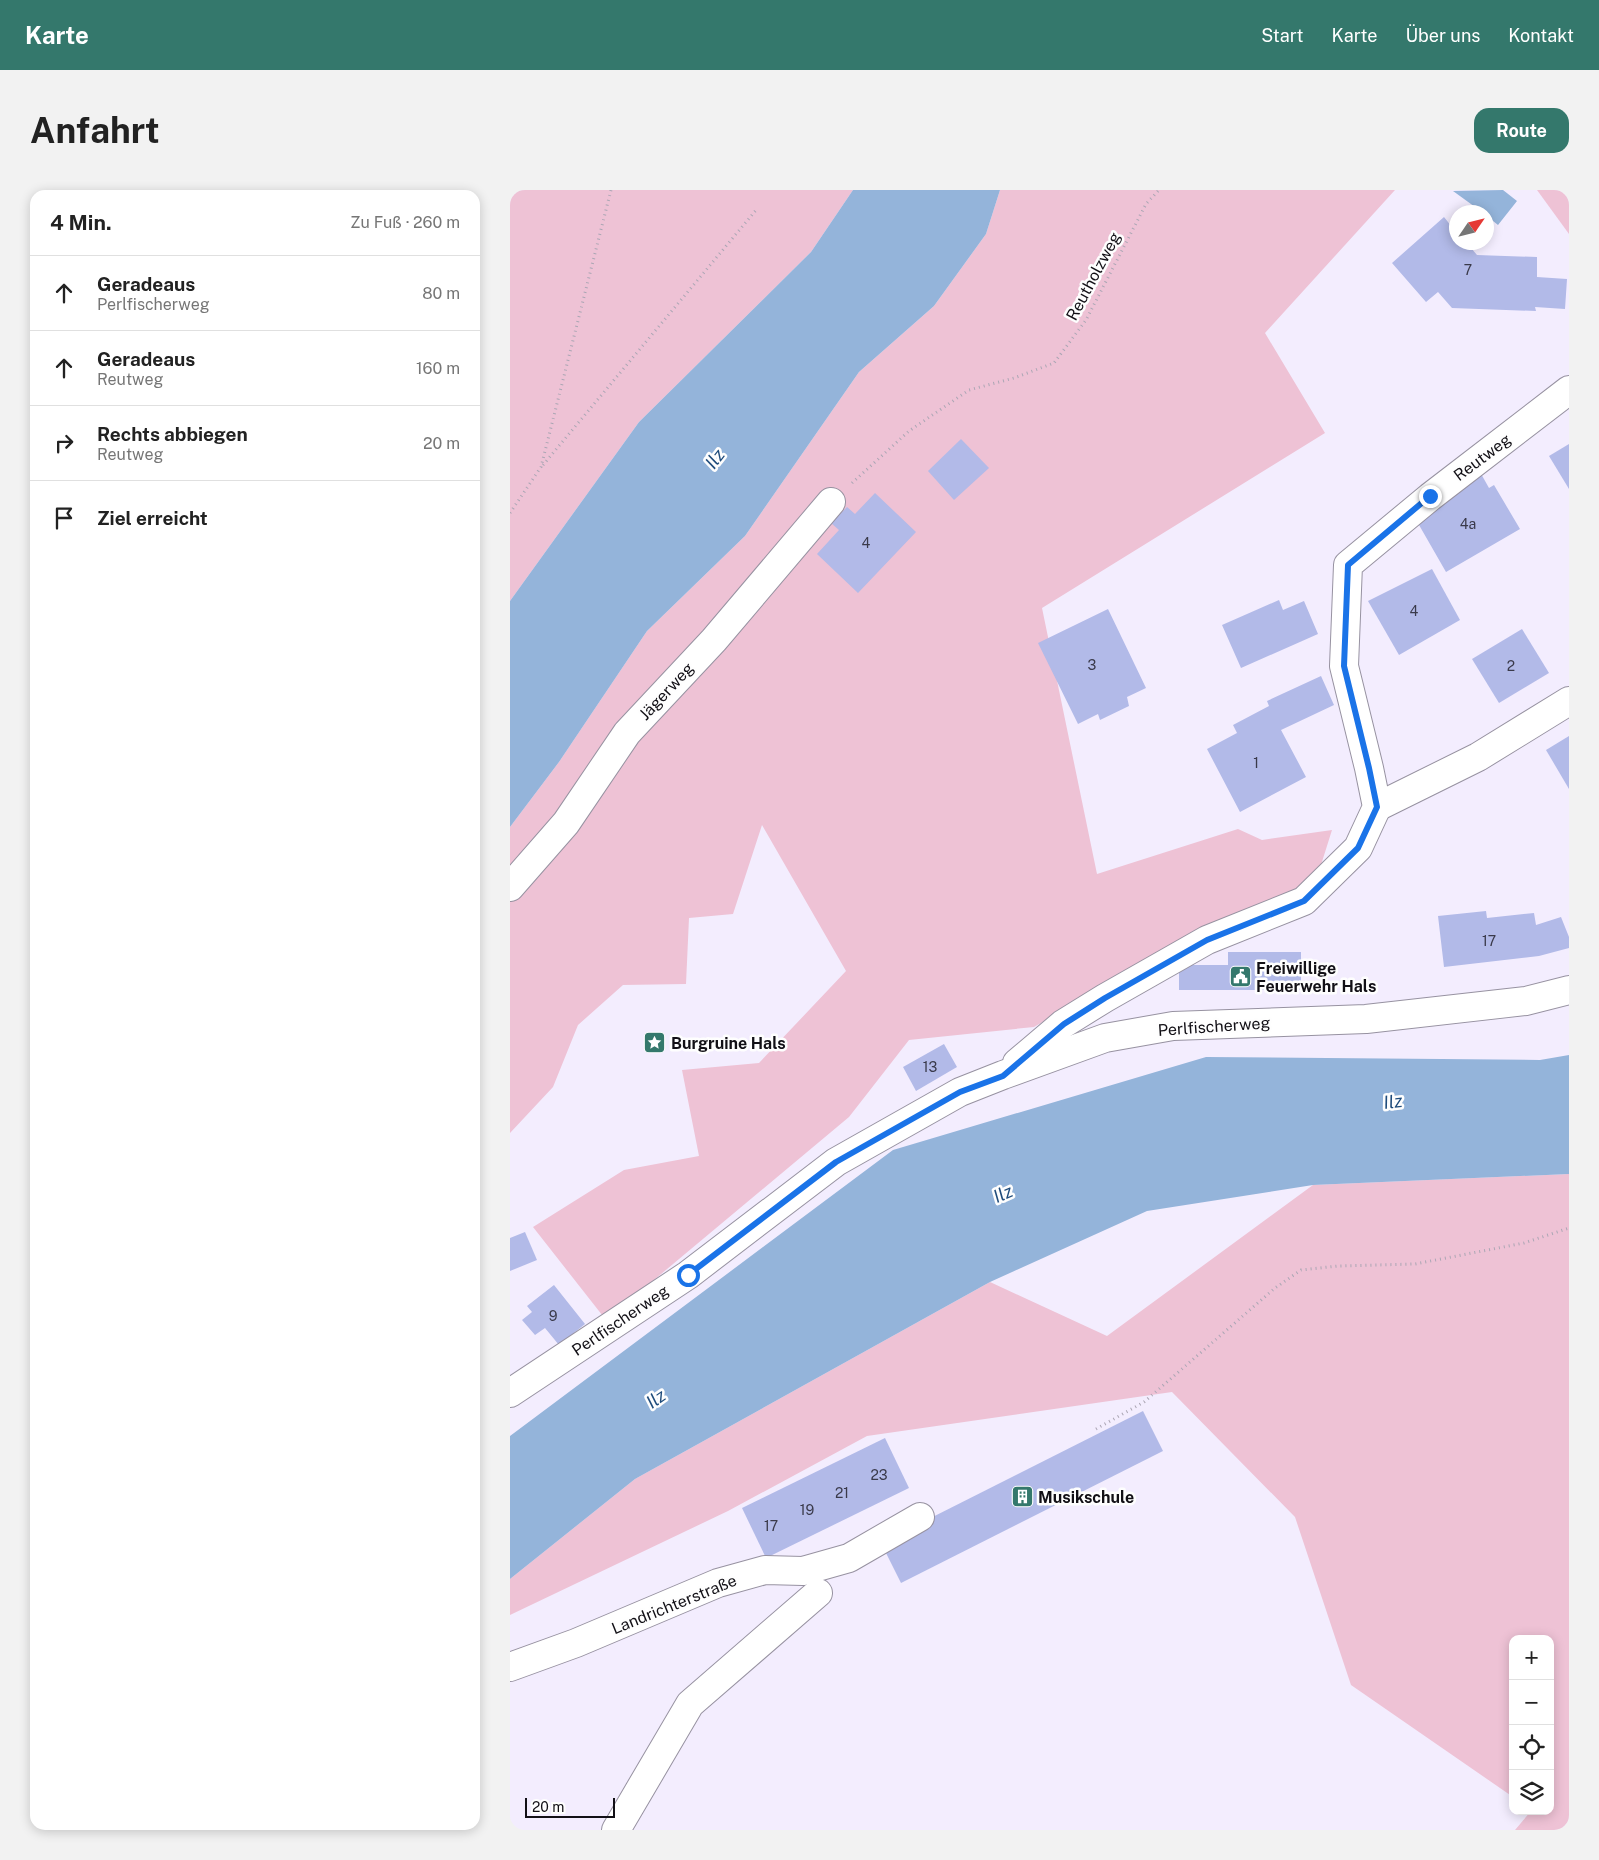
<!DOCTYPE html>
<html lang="de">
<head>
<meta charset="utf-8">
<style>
  :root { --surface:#fff; --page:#f2f2f2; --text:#222; --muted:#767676; --line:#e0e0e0; --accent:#34786c }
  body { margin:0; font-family:"Public Sans",sans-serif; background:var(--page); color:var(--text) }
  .controls { position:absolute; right:15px; bottom:15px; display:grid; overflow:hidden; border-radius:10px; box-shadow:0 2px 12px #0003 }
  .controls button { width:45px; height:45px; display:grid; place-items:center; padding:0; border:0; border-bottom:1px solid var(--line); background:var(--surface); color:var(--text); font:25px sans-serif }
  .compass { position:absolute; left:939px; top:15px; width:45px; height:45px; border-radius:50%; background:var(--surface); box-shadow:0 2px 12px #0003; rotate:55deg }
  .scale { position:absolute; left:15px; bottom:12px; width:90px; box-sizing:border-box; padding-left:5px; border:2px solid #121016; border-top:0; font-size:14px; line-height:18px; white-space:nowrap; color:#121016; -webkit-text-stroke:4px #fefefe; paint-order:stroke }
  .stop { position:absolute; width:15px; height:15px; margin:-11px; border:4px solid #1a73e8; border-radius:50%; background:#fff }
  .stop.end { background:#1a73e8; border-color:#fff; box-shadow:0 1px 5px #0008 }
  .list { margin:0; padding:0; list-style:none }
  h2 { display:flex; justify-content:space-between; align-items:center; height:65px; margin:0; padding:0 20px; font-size:21px }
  h2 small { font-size:16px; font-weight:400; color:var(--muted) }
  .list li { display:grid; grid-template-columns:32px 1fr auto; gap:15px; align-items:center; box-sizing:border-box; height:75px; padding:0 20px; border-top:1px solid var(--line) }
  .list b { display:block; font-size:19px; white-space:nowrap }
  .list p { margin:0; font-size:16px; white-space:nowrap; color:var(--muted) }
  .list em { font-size:16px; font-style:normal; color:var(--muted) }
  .icon { flex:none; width:28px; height:28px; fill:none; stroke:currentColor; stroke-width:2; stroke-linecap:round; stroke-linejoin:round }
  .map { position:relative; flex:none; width:1059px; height:1640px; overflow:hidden; border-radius:15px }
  header { display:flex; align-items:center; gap:30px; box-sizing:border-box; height:70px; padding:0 25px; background:var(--accent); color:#fff }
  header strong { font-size:24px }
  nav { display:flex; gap:28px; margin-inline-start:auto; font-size:18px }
  .intro { display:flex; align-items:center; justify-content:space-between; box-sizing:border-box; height:120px; padding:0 30px }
  h1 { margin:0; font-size:35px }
  .button { padding:12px 22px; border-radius:15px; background:var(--accent); color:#fff; font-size:18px; font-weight:700 }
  main { display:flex; gap:30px; padding:0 30px }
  aside { flex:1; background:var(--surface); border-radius:15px; box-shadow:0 2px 12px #0003 }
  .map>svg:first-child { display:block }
  .green { fill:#eec2d5 }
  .water { fill:#94b4da }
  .building { fill:#b2bae8 }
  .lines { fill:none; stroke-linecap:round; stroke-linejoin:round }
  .minor-casing { stroke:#9792a1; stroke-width:30 }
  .path { stroke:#aba6b4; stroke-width:3; stroke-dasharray:1 4; stroke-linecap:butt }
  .minor { stroke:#fff; stroke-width:28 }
  .route { stroke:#1a73e8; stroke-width:6 }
  .labels { text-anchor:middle; stroke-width:5; stroke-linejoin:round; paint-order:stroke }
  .number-label { font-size:14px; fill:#3a3a4a }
  .street-label { font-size:16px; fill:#121016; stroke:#fefefe }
  .poi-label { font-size:16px; font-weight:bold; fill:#121016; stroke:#fefefe; text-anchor:start }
  .water-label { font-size:18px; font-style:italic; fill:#1f4c7c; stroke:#fefefe }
</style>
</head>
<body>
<header>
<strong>Karte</strong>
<nav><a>Start</a><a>Karte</a><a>Über uns</a><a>Kontakt</a></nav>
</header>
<div class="intro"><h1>Anfahrt</h1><a class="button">Route</a></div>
<main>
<aside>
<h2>4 Min.<small>Zu Fuß · 260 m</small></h2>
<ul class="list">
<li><svg class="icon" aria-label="ahead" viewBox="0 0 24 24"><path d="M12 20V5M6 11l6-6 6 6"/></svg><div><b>Geradeaus</b><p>Perlfischerweg</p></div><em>80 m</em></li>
<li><svg class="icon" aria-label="ahead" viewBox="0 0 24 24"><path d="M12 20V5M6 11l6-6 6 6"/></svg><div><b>Geradeaus</b><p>Reutweg</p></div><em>160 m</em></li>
<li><svg class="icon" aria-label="right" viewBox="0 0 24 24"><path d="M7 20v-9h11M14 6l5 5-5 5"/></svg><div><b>Rechts abbiegen</b><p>Reutweg</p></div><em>20 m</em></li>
<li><svg class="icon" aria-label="arrive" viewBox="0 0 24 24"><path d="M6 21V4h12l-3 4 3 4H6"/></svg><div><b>Ziel erreicht</b></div></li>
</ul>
</aside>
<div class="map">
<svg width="1059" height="1640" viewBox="0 0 1059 1640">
  <rect width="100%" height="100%" fill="#f3edfe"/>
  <!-- green -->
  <g class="green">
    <path d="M0,0H343L301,62L129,232L0,411Z"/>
    <path d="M490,0H885L755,143L815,243L532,418L587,684L728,639L752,650L822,640L805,694L667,753L524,837L399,850L339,927L96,1130L23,1037L114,980L189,966L172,880L249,873L336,781L252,635L223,724L179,728L176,794L113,795L68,835L43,897L0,943V637L49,572L137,441L235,346L349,182L424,116L476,44Z"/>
    <path d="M1027,0H1059V44Z"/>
    <path d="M1059,984V1640H1005L1021,1621H1040V1449H1003V1607L841,1495L785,1327L662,1202L357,1246L218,1321L0,1425V1389L125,1289L480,1092L597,1146L803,995Z"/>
  </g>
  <!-- water -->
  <g class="water">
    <path d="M343,0H490L476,44L424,116L349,182L235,346L137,441L49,572L0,637V411L129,232L301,62Z"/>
    <path d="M993,0L1007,11L988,35L977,26L976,22H972L943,1Z"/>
    <path d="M1059,865V984L803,995L637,1021L480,1092L125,1289L0,1389V1246L383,960L696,867L1030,870Z"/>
  </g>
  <!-- building -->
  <g class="building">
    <path d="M934,27L946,42V52H956L967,65L1027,67V87L1057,89L1055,119L1025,117L1026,121L942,118L928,102L916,112L882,73Z"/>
    <path d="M451,249L479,278L444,310L418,281Z"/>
    <path d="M1059,254V299L1039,266Z"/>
    <path d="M970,282L979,298L984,295L1010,339L936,382L905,328L946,305L942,298Z"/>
    <path d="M365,303L406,342L348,403L307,364L329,340L321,333L337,317L345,324Z"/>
    <path d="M922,379L950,430L889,465L858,411Z"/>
    <path d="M769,410L773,420L794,411L808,444L731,478L712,435Z"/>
    <path d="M598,419L636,498L617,507L619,516L590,530L588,524L568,534L528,453Z"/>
    <path d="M1012,439L1039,483L989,513L962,469Z"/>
    <path d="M811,486L824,515L771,540L796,587L730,622L697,559L727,543L723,535L759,516L757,511Z"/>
    <path d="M1059,546V599L1036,560Z"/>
    <path d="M976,721L977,728L1024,723L1026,735L1051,727L1059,747V758L1029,766L934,777L928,726Z"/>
    <path d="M718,762H791V800H669V775H718Z"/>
    <path d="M434,854L447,877L406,901L393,877Z"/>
    <path d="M15,1042L27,1070L0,1081V1048Z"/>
    <path d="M44,1095L75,1134L49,1155L35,1138L25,1145L12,1130L22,1122L17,1116Z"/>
    <path d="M633,1221L653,1261L391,1393L371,1353Z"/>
    <path d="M375,1248L399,1298L256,1368L232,1318Z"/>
  </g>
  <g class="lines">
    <defs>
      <g id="minor">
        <path d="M867,617L968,567L1059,511"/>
        <path d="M0,697L56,633L117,543L204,450L321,312"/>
        <path d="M507,873L553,834L595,808L697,750L794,711L848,658L867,617L859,578L834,476L838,375L920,307L1059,200"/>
        <path d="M0,1203L178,1085L326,972L450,902L493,885L595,848L663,836L856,829L1016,811L1059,800"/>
        <path d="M0,1477L66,1453L208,1393L255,1380L293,1381L339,1368L410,1327"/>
        <path d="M106,1640L180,1514L308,1403"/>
      </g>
    </defs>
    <!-- minor casing -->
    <use href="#minor" class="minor-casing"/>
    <!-- path -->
    <g class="path">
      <path d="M33,275L247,19"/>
      <path d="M342,293L399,241L459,200L504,188L544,173L576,130L636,14L649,0"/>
      <path d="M0,323L31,277L101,0"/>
      <path d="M586,1239L634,1212L765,1098L791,1080L828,1076L905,1074L1014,1053L1059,1038"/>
    </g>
    <!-- minor -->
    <use href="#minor" class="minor"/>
  </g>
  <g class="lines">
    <!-- route -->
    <path class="route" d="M178,1085L326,972L450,902L493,886L554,834L595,808L697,750L794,711L848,658L867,617L859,578L834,476L838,375L920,306"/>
  </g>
  <!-- icons -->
  <defs>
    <symbol id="civic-square" viewBox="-11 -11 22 22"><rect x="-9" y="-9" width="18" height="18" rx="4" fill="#34786c" stroke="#fefefe"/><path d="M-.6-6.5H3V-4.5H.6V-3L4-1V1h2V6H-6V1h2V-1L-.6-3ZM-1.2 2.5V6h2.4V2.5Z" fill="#fff"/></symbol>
    <symbol id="sight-square" viewBox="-11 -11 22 22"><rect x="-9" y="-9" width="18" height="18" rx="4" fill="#34786c" stroke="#fefefe"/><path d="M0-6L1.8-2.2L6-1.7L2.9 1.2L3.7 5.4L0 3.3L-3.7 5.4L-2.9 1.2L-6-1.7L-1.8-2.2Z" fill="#fff"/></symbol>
    <symbol id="building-square" viewBox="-11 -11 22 22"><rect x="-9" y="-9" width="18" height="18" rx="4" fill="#34786c" stroke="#fefefe"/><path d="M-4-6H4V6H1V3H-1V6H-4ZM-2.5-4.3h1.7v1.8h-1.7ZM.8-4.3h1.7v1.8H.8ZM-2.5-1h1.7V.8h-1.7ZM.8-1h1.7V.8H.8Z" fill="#fff"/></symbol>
  </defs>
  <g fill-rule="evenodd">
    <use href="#civic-square" x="718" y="774" width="25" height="25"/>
    <use href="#sight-square" x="132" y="840" width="25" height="25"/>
    <use href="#building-square" x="500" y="1294" width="25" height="25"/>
  </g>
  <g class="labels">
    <!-- number labels -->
    <g class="number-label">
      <text x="958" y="85">7</text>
      <text x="958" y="339">4a</text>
      <text x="356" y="358">4</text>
      <text x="904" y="426">4</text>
      <text x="582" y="480">3</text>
      <text x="1001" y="481">2</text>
      <text x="746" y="578">1</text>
      <text x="979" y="756">17</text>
      <text x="420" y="882">13</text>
      <text x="43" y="1131">9</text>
      <text x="369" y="1290">23</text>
      <text x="332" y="1308">21</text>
      <text x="297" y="1325">19</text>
      <text x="261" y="1341">17</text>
    </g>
    <!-- street labels -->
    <g class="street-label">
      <text transform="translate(583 86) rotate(-62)" y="6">Reutholzweg</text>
      <text transform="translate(972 267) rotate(-37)" y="6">Reutweg</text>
      <text transform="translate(156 501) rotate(-47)" y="6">Jägerweg</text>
      <text transform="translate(704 836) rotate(-4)" y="6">Perlfischerweg</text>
      <text transform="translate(110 1130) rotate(-34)" y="6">Perlfischerweg</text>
      <text transform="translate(164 1414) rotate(-22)" y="6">Landrichterstraße</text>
    </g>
    <!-- poi labels -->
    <g class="poi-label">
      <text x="746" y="784">Freiwillige<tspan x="746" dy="18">Feuerwehr Hals</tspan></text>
      <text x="161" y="859">Burgruine Hals</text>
      <text x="528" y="1313">Musikschule</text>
    </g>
    <!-- water labels -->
    <g class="water-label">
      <text transform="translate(205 269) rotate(-52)" y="6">Ilz</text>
      <text transform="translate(883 912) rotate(-7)" y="6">Ilz</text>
      <text transform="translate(493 1004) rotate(-24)" y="6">Ilz</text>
      <text transform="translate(146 1209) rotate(-35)" y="6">Ilz</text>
    </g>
  </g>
</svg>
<div class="controls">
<button>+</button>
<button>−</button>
<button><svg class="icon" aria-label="locate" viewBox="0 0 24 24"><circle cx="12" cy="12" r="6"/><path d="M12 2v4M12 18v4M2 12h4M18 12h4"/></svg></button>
<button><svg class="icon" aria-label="layers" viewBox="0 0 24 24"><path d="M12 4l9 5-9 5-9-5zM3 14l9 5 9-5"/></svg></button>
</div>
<svg class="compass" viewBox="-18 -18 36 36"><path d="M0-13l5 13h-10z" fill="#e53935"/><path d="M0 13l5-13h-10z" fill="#767676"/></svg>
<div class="scale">20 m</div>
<div class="stop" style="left:178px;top:1085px"></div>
<div class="stop end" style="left:920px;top:306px"></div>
</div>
</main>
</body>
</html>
